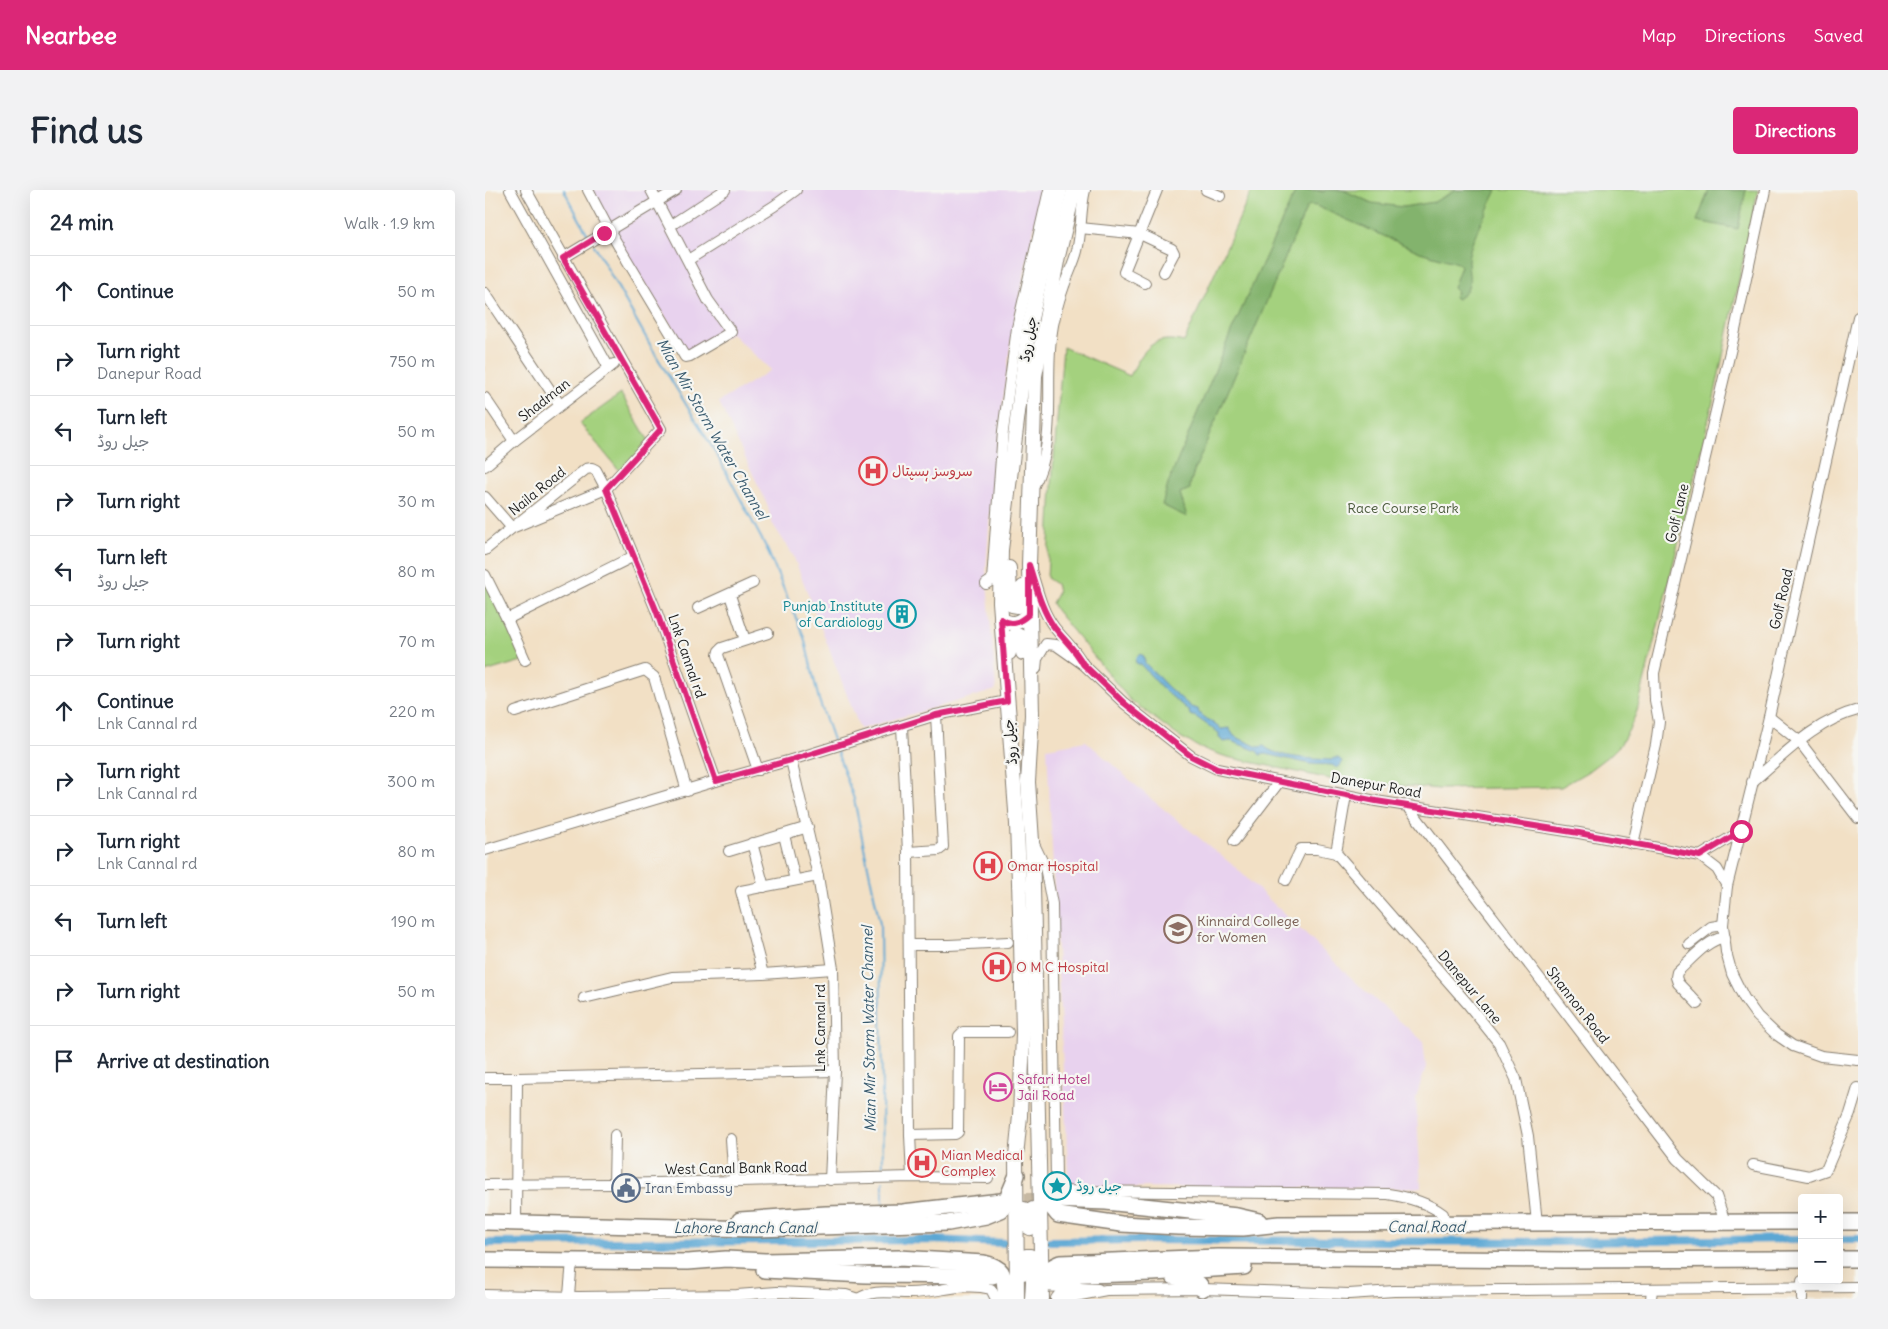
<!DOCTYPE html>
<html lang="en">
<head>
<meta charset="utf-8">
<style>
  :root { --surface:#fff; --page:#f2f2f3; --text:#1f2937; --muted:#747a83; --line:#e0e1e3; --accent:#db2777 }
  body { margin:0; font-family:Delius,"Playpen Sans Arabic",sans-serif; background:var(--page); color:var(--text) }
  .controls { position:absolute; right:15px; bottom:15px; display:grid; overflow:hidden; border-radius:5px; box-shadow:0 5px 20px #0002 }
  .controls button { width:45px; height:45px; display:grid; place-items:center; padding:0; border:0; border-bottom:1px solid var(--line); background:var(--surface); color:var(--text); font:25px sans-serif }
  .stop { position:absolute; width:15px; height:15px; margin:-11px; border:4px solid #db2777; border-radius:50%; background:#fff }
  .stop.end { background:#db2777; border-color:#fff; box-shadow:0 1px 5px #0008 }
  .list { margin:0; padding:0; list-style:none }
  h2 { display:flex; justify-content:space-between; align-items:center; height:65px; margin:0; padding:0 20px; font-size:21px }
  h2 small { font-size:16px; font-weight:400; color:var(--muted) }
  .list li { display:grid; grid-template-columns:32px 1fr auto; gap:15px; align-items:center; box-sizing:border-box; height:70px; padding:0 20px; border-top:1px solid var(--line) }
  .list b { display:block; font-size:19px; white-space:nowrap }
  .list p { margin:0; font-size:16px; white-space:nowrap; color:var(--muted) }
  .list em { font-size:16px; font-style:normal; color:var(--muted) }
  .icon { flex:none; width:28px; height:28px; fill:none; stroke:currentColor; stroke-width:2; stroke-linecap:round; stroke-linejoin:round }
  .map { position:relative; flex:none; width:1373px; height:1109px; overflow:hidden; border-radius:5px }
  header { display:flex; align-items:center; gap:30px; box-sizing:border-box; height:70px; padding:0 25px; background:var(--accent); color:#fff }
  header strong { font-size:24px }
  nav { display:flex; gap:28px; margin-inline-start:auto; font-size:18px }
  .intro { display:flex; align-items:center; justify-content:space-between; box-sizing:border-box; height:120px; padding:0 30px }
  h1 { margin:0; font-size:35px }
  .button { padding:12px 22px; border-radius:5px; background:var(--accent); color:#fff; font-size:18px; font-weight:700 }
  main { display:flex; gap:30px; padding:0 30px }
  aside { flex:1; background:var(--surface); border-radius:5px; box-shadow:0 5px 20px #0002 }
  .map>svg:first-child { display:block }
  .built { fill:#e8d2ee }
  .green { fill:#a4d17e; stroke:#60764d }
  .forest { fill:#83b36d; stroke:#506844 }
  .water { fill:#5ca7d4; stroke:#3c6278 }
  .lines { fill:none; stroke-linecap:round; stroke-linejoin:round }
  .stream { stroke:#5ca7d4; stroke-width:2 }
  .canal { stroke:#5ca7d4; stroke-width:8 }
  .highway-tunnel { stroke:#c7b9a3; stroke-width:15; stroke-dasharray:15 8; stroke-linecap:butt }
  .minor-casing { stroke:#877e70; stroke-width:12 }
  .major-casing { stroke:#877e70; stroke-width:16 }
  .highway-casing { stroke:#877e70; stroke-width:18 }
  .minor { stroke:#fff; stroke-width:10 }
  .major { stroke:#fff; stroke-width:14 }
  .highway { stroke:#fff; stroke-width:15 }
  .route { stroke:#db2777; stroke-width:6 }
  .labels { text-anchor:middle; stroke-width:4.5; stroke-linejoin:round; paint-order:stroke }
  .street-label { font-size:14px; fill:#1c1c1c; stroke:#f6f6f2 }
  .health-label { font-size:14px; fill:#be3a42; stroke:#f6f6f2; text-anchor:start }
  .park-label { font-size:14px; fill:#4c5b3e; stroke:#f6f6f2 }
  .culture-label { font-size:14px; fill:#0d838f; stroke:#f6f6f2; text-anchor:end }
  .education-label { font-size:14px; fill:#785e54; stroke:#f6f6f2; text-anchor:start }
  .hotel-label { font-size:14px; fill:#b23c85; stroke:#f6f6f2; text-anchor:start }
  .service-label { font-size:14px; fill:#4e5e75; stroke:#f6f6f2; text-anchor:start }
  .water-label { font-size:15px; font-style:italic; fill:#395b6f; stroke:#f6f6f2 }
</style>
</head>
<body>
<header>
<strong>Nearbee</strong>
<nav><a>Map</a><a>Directions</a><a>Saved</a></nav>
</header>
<div class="intro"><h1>Find us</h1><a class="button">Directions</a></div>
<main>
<aside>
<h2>24 min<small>Walk · 1.9 km</small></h2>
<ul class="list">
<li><svg class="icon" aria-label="ahead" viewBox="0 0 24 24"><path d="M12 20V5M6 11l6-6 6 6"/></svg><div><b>Continue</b></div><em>50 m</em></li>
<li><svg class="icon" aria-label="right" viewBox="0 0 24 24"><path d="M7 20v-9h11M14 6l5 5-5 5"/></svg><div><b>Turn right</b><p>Danepur Road</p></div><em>750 m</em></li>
<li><svg class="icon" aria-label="left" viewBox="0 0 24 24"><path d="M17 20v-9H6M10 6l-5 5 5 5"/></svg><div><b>Turn left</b><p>جیل روڈ</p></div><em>50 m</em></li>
<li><svg class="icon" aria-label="right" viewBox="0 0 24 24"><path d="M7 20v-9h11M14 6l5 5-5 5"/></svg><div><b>Turn right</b></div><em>30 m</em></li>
<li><svg class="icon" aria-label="left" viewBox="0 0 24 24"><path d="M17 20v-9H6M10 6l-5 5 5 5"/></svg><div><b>Turn left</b><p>جیل روڈ</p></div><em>80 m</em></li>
<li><svg class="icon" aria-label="right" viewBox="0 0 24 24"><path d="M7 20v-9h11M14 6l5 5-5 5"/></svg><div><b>Turn right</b></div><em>70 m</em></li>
<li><svg class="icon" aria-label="ahead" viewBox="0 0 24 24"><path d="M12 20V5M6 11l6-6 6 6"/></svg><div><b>Continue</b><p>Lnk Cannal rd</p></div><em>220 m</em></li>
<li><svg class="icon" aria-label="right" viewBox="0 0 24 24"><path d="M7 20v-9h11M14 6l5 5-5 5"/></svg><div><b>Turn right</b><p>Lnk Cannal rd</p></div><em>300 m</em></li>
<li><svg class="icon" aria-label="right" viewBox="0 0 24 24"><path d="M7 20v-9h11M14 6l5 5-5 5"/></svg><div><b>Turn right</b><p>Lnk Cannal rd</p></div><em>80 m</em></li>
<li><svg class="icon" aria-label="left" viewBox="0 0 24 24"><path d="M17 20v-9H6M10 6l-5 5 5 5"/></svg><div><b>Turn left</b></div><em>190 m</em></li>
<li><svg class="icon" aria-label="right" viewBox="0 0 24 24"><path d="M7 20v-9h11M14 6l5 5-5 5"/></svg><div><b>Turn right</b></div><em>50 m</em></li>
<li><svg class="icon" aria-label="arrive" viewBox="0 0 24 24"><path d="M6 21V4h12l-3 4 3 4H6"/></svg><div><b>Arrive at destination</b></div></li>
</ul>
</aside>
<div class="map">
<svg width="1373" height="1109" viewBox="0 0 1373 1109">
  <rect width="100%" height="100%" fill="#f6f6f2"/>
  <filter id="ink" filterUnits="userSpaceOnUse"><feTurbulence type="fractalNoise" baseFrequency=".02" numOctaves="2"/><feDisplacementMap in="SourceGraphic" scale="10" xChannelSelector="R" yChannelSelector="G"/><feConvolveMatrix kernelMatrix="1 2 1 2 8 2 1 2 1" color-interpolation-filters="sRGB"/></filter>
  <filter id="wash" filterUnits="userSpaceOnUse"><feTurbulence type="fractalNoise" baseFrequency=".0096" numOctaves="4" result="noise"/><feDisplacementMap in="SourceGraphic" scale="20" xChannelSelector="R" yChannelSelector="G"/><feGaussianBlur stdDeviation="1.12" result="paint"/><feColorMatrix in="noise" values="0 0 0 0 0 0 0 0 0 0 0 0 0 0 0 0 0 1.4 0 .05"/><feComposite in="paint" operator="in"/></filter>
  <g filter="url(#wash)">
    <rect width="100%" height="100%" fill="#f2e0c5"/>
    <!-- built -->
    <g class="built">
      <path d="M101,0H557L527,142L506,308L501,380L511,500L375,539L308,365L287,333L282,314L234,212L286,180L246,143L205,166Z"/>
      <path d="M601,551L665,608L750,677L881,802L938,851L941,877L931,907L936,998L584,997L562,558Z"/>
    </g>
    <!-- green -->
    <g class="green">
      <path d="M767,0H1273L1229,208L1152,521L1145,538L1135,555L1127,563L1102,582L1076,597L954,599L845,589L742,567L715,558L692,545L644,509L571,420L567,413L573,402L571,394L562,388L568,279L578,157L645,186C658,160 667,144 699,152Z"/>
      <path d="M136,204L165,253L136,283L95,233Z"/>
      <path d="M0,385L40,470L0,482Z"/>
    </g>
    <!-- forest -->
    <g class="forest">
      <path d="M811,0H831L838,2L841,0H858L887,13L918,17L949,12L971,0H1012C1004,18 984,52 983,70C983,87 990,99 972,109L969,107L972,102L968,98L976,76L973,73L935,62L831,16L825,15L822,17L709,281L705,295V299L695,303L702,327L677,315L684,291L746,142Z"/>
      <path d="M1224,0H1261L1253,39L1212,31Z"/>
    </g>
    <!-- water -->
    <path class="water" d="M655,464L659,466L660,473L683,497L706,517L713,519L714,523L736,539L744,538L749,546L773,557L779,556C791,568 830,569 846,570L849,568H853L857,571L856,575L852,578L847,575L825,574L781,564L775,565L772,561L746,551L738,552L734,547V543L711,527L705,525L704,521L679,500L656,475L651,473L650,469Z"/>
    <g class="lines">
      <!-- stream -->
      <g class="stream">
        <path d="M79,0L105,49"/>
        <path d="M109,55L172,167L232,265L281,357L319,447L334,510L349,553"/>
        <path d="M351,559L369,609L395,734L398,984"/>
        <path d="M398,991V1016"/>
      </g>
      <!-- canal -->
      <g class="canal">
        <path d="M1354,1049H1373"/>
        <path d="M565,1051L654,1050L1079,1052L1317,1049"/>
        <path d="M0,1053L447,1050L520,1053"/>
      </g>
    </g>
  </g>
  <g filter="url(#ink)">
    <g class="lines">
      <!-- highway-tunnel -->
      <path class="highway-tunnel" d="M517,1011L567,1010"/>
      <defs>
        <g id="minor">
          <path d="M25,0L124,178"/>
          <path d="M41,0L176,239L121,299L171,420L231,591L306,570L451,525L522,511"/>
          <path d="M103,0L124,40L197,162L200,167L205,166L246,142L223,110L166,0"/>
          <path d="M721,0L735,6"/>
          <path d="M186,35L240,0"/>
          <path d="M595,38L655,44L687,59L689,63L679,82"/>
          <path d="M78,68L191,0"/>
          <path d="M203,70L289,16L311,0"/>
          <path d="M660,93L639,82L672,0"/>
          <path d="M0,103L75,215"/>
          <path d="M0,208L29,251"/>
          <path d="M0,276L29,251L129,174"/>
          <path d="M547,299C573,253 560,198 566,148C568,132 573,112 579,96C583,84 589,73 592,61C597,41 595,20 600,0"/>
          <path d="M0,307L27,338L101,279L107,278L111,280L121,299L27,338L0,360"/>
          <path d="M547,383C553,402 557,421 569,437C579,450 591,460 598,474L571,455L561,454L552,469L551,479"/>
          <path d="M0,385L22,429L40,470"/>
          <path d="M501,394L507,390L518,241L532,138L564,0"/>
          <path d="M245,405L260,450"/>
          <path d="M213,418L268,393"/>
          <path d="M22,429L149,366"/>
          <path d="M598,474L639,513L706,566L732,579L891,611L1094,643L1215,666L1232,679L1242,696L1238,735L1241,762L1247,784L1259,808L1272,826L1292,845L1308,856L1336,866L1373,870"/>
          <path d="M30,522L160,480L169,487L202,601"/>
          <path d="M1284,527L1314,551L1373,628"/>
          <path d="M417,536L423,662L425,945L427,987"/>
          <path d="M306,570L333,686L348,779L350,881L345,990"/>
          <path d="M273,580L233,465L234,461L237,458L283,443"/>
          <path d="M1267,592C1300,564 1330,531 1373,520"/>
          <path d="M861,605L851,663L982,813L1014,853L1031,889L1043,946L1052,1033"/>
          <path d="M922,615L1193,969L1231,1006L1240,1032"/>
          <path d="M299,645L310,690"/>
          <path d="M749,651L794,592"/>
          <path d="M548,652L560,677L567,714L571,990L575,997L582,1001L903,1004C922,1007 942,1012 958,1024L960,1033"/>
          <path d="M267,653L279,697"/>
          <path d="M1148,654L1171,555L1174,532L1170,510L1169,483L1249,145L1280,0"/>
          <path d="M0,660L231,591"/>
          <path d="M244,661L323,637"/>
          <path d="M423,662L454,660L458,657L451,525"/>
          <path d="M1215,666L1256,641"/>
          <path d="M801,690L816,659H832L851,663"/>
          <path d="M1242,696L1284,527L1373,127"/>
          <path d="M1204,754L1226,737L1238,735"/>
          <path d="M424,755H464L523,752"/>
          <path d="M278,784L256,701L333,686"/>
          <path d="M99,808L187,787L278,784L348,779"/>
          <path d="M1213,814L1193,793L1191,787L1192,782C1206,770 1221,750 1240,747"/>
          <path d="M0,888H32L31,1033"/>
          <path d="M32,888L350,881"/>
          <path d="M425,945L470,944L473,942L474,846L478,842H523"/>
          <path d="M246,949L249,991"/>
          <path d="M1268,975L1324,986L1341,980L1365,924L1373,898"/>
          <path d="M129,994L130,945"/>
          <path d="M0,995L129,994L427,987L503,988"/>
          <path d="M557,1096L613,1099"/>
          <path d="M0,1105L94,1107L252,1105L292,1102L361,1105L373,1109"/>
          <path d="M84,1105L87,1071"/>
          <path d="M373,1109C388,1099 405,1103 421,1103C450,1104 477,1091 506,1099L511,1109"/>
          <path d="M581,1109L585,1107L621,1100L717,1099L864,1104L909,1101L1373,1097"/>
          <path d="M1166,1109L1167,1099"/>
          <path d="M1317,1109V1091"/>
        </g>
        <g id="major">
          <path d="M524,378L525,411L527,415L533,416L536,413L538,397"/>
          <path d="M516,429C527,437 535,432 544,424"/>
          <path d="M524,463L525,449L531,445L534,446L538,450V463"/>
          <path d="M539,1019L540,1035L545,1038L548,1035V1019"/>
          <path d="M538,1083V1070L541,1066H545L549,1073L547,1109"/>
          <path d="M532,1109L531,967L535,926L538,844L536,751L532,634L515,412L516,360L543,142L575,0"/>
          <path d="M557,1109L547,651L543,592L547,525L544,375L550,186L573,66L589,0"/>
          <path d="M573,1109L578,1103L591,1098"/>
        </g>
        <g id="highway">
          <path d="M556,992L565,1015L573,1025L636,1034L693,1037L758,1038L794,1034L1317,1032"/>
          <path d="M570,1010L621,1012L752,1026L774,1031"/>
          <path d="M255,1030L341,1024L418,1022L516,1011"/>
          <path d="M0,1032L270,1039L463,1033L501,1026L516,1020L522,1013L524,1004L532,985"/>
          <path d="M1354,1032H1373"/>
          <path d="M1354,1069H1373"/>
          <path d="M0,1070L203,1072L241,1069L280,1071L414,1068L499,1073C523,1078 518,1088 521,1109"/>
          <path d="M279,1080L381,1085L508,1086"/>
          <path d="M569,1086L668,1083L759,1077"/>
          <path d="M689,1087C699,1089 714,1088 717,1099"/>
          <path d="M557,1093C560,1083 564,1077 575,1073L733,1067L1079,1070L1317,1069"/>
        </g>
      </defs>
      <!-- minor casing -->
      <use href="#minor" class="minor-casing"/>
      <!-- major casing -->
      <use href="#major" class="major-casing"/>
      <!-- highway casing -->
      <use href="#highway" class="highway-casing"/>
      <!-- minor -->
      <use href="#minor" class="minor"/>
      <!-- major -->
      <use href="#major" class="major"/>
      <!-- highway -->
      <use href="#highway" class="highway"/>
    </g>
  </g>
  <g class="lines" filter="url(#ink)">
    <!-- route -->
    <path class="route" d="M119,43L78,68L176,239L121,299L171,420L231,591L306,570L451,525L522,511L516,429C527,437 535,432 544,424V375C551,396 556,419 569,437C579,450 591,460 598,474L639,513L706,566L732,579L891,611L1094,643L1215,666L1256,641"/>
  </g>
  <!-- icons -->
  <defs>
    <symbol id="hospital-ring" viewBox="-11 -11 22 22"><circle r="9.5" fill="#f6f6f2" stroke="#e0444e" stroke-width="1.5"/><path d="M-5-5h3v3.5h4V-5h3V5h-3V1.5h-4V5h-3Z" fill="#e0444e"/></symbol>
    <symbol id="building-ring" viewBox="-11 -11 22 22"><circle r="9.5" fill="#f6f6f2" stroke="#0f9aa8" stroke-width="1.5"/><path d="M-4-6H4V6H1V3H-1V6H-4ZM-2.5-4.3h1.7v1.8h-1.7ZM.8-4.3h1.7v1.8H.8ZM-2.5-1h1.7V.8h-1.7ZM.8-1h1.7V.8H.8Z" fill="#0f9aa8"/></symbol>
    <symbol id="university-ring" viewBox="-11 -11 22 22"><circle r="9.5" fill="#f6f6f2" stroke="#8d6e63" stroke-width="1.5"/><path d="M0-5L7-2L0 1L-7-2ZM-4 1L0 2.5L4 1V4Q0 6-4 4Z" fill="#8d6e63"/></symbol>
    <symbol id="hotel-ring" viewBox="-11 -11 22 22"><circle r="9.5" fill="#f6f6f2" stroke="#d1479c" stroke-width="1.5"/><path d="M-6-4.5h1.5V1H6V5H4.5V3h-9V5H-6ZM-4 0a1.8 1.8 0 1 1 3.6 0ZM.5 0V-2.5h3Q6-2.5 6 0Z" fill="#d1479c"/></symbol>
    <symbol id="sight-ring" viewBox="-11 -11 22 22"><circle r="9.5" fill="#f6f6f2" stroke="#0f9aa8" stroke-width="1.5"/><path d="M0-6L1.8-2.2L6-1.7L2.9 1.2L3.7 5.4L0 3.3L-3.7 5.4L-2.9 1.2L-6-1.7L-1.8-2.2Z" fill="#0f9aa8"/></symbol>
    <symbol id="civic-ring" viewBox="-11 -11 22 22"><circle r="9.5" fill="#f6f6f2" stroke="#5c6f8a" stroke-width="1.5"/><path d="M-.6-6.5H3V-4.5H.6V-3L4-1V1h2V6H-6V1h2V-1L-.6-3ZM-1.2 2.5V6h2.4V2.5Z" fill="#5c6f8a"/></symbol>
  </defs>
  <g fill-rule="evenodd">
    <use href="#hospital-ring" x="372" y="265" width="32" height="32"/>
    <use href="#building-ring" x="401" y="408" width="32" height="32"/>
    <use href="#hospital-ring" x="487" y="660" width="32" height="32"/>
    <use href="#university-ring" x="677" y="723" width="32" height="32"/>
    <use href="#hospital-ring" x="496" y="761" width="32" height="32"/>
    <use href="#hotel-ring" x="497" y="881" width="32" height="32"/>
    <use href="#hospital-ring" x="421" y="957" width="32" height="32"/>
    <use href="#sight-ring" x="556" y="980" width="32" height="32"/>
    <use href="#civic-ring" x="125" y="982" width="32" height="32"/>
  </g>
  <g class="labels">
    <!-- street labels -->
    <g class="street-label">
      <text transform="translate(543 149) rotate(-80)" y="5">جیل روڈ</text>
      <text transform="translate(59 210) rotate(-38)" y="5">Shadman</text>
      <text transform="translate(52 301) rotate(-39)" y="5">Naila Road</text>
      <text transform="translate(1192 323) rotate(-77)" y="5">Golf Lane</text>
      <text transform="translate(1296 409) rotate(-77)" y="5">Golf Road</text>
      <text transform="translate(202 466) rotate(71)" y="5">Lnk Cannal rd</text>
      <text transform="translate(525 552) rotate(-95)" y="5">جیل روڈ</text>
      <text transform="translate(891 595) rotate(10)" y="5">Danepur Road</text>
      <text transform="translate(985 797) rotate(50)" y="5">Danepur Lane</text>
      <text transform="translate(1093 815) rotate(52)" y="5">Shannon Road</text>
      <text transform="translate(335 838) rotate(-90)" y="5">Lnk Cannal rd</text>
      <text transform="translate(251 978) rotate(-1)" y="5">West Canal Bank Road</text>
    </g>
    <!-- health labels -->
    <g class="health-label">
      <text x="407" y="286">سروسز ہسپتال</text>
      <text x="522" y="681">Omar Hospital</text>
      <text x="531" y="782">O M C Hospital</text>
      <text x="456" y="970">Mian Medical<tspan x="456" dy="16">Complex</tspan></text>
    </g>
    <!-- park labels -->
    <g class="park-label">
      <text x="918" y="323">Race Course Park</text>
    </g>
    <!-- culture labels -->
    <g class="culture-label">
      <text x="398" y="421">Punjab Institute<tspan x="398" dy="16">of Cardiology</tspan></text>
      <text x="591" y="1001" text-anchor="start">جیل روڈ</text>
    </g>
    <!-- education labels -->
    <g class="education-label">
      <text x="712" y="736">Kinnaird College<tspan x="712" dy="16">for Women</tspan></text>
    </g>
    <!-- hotel labels -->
    <g class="hotel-label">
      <text x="532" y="894">Safari Hotel<tspan x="532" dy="16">Jail Road</tspan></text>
    </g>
    <!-- service labels -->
    <g class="service-label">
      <text x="160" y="1003">Iran Embassy</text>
    </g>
    <!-- water labels -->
    <g class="water-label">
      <text transform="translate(227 239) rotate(60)" y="5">Mian Mir Storm Water Channel</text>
      <text transform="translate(384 839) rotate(-91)" y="5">Mian Mir Storm Water Channel</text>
      <text x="941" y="1042">Canal Road</text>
      <text x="260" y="1043">Lahore Branch Canal</text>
    </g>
  </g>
</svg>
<div class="controls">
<button>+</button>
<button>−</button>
</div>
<div class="stop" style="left:1256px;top:641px"></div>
<div class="stop end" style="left:119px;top:43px"></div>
</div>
</main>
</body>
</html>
